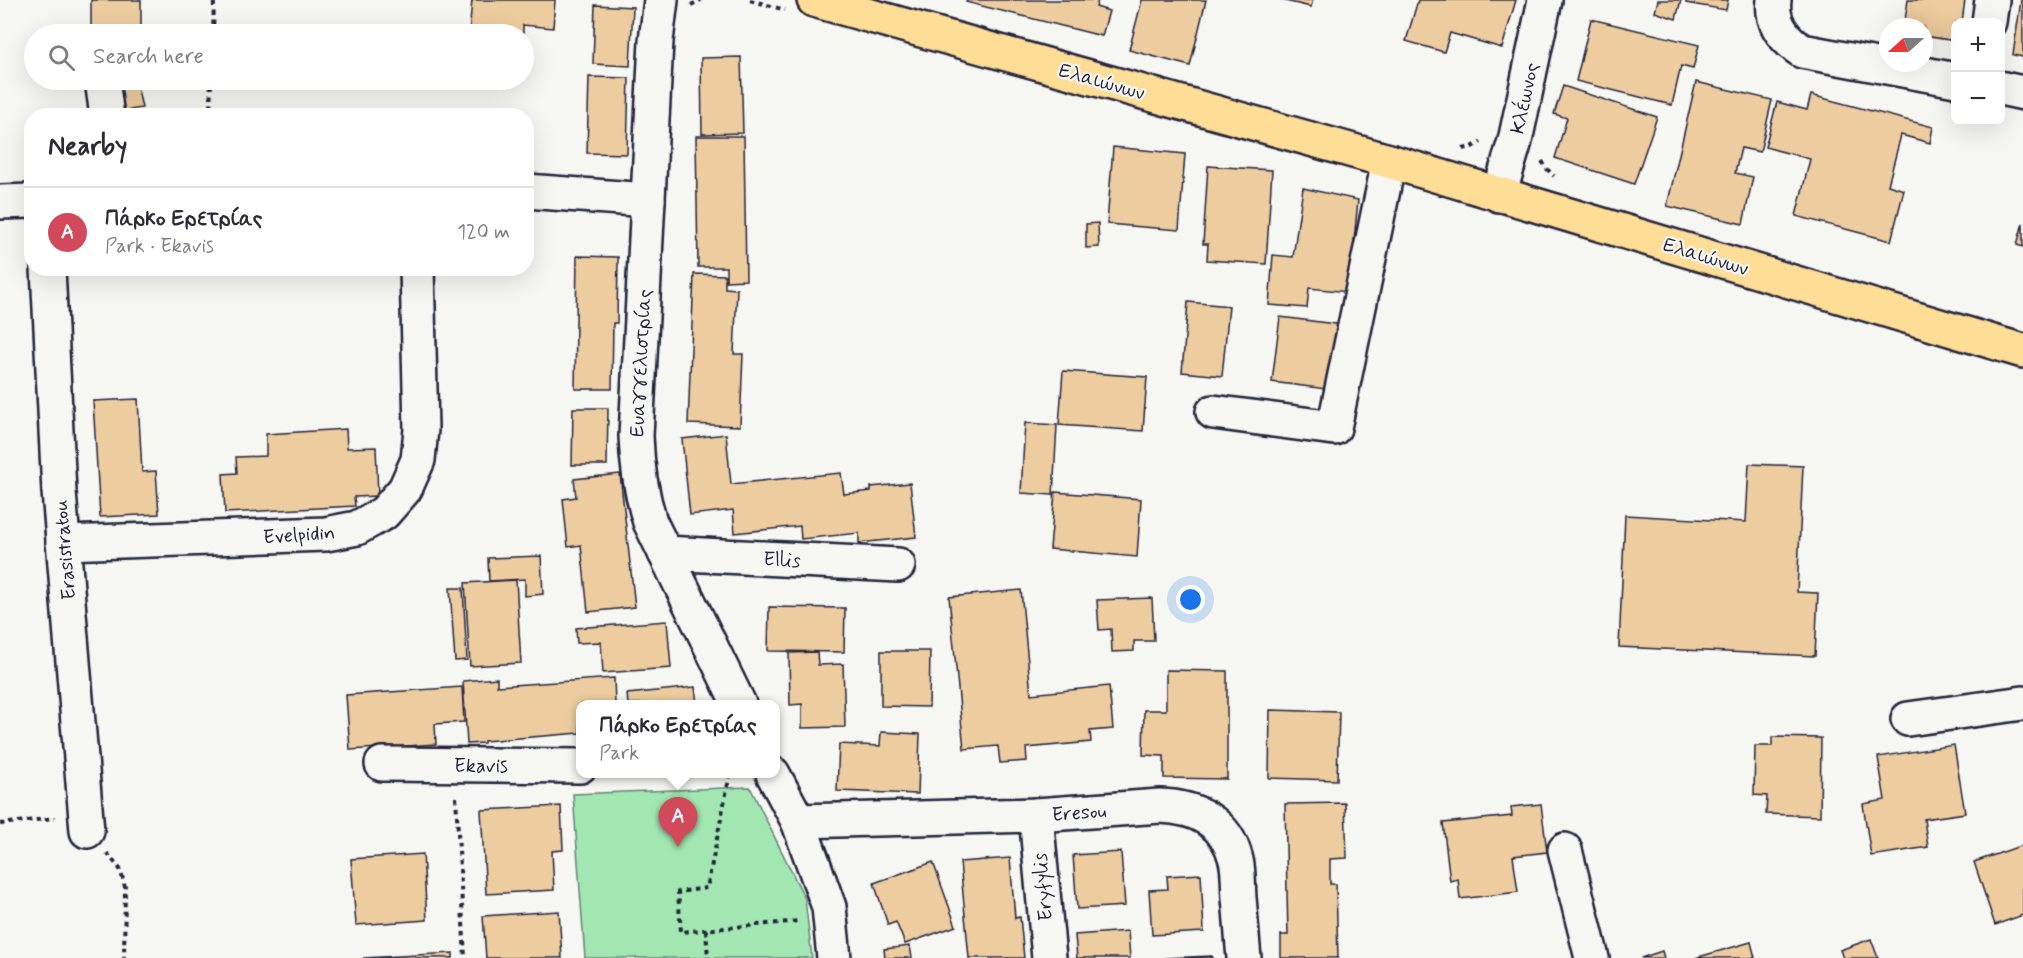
<!DOCTYPE html>
<html lang="en">
<head>
<meta charset="utf-8">
<style>
  :root { --surface:#fff; --page:#f2f2f3; --text:#2b2b33; --muted:#7c7c81; --line:#e1e1e2; --accent:#d1495b }
  body { margin:0; font-family:Mynerve,sans-serif; background:var(--page); color:var(--text) }
  .controls { position:absolute; right:18px; top:18px; display:grid; overflow:hidden; border-radius:12px; box-shadow:0 6px 24px #0002 }
  .controls button { width:54px; height:54px; display:grid; place-items:center; padding:0; border:0; border-bottom:2px solid var(--line); background:var(--surface); color:var(--text); font:30px sans-serif }
  .compass { position:absolute; left:1879px; top:18px; width:54px; height:54px; border-radius:50%; background:var(--surface); box-shadow:0 6px 24px #0002; rotate:249deg }
  .you { position:absolute; left:1191px; top:600px; width:21px; height:21px; margin:-15px; border:4px solid #fff; border-radius:50%; background:#1a73e8; box-shadow:0 0 0 9px #1a73e833 }
  .badge { display:grid; place-items:center; width:39px; height:39px; border-radius:50%; background:var(--accent); color:#fff; font-size:20px; font-weight:700 }
  .pin { position:absolute; translate:-50% -50px; filter:drop-shadow(0 2px 3px #0008) }
  .pin::after { content:''; position:absolute; top:32px; width:21px; height:18px; background:inherit; clip-path:polygon(0 0,100% 0,50% 100%) }
  .popup { position:absolute; left:576px; top:700px; width:204px; height:78px; box-sizing:border-box; display:grid; place-content:center; border-radius:12px; background:var(--surface); filter:drop-shadow(0 2px 4px #0005); font-size:20px; white-space:nowrap; color:var(--muted) }
  .popup b { font-size:22px; color:var(--text) }
  .popup::after { content:''; position:absolute; left:50%; top:100%; margin-left:-12px; border:12px solid transparent; border-top-color:var(--surface) }
  .list { margin:0; padding:0; list-style:none }
  h2 { display:flex; justify-content:space-between; align-items:center; height:78px; margin:0; padding:0 24px; font-size:26px }
  h2 small { font-size:20px; font-weight:400; color:var(--muted) }
  .list li { display:grid; grid-template-columns:39px 1fr auto; gap:18px; align-items:center; box-sizing:border-box; height:90px; padding:0 24px; border-top:2px solid var(--line) }
  .list b { display:block; font-size:22px; white-space:nowrap }
  .list p { margin:0; font-size:20px; white-space:nowrap; color:var(--muted) }
  .list em { font-size:20px; font-style:normal; color:var(--muted) }
  .icon { flex:none; width:33px; height:33px; fill:none; stroke:currentColor; stroke-width:2; stroke-linecap:round; stroke-linejoin:round }
  .map { position:relative; flex:none; width:2023px; height:958px; overflow:hidden }
  .search { position:absolute; background:var(--surface); box-shadow:0 6px 24px #0002; left:24px; top:24px; width:510px; height:66px; display:flex; align-items:center; gap:15px; box-sizing:border-box; padding:0 21px; border-radius:33px; color:var(--muted); font-size:22px }
  .panel { position:absolute; background:var(--surface); box-shadow:0 6px 24px #0002; left:24px; top:108px; width:510px; height:168px; border-radius:24px }
  .map>svg:first-child { display:block }
  .green { fill:#a2e7b2; stroke:#628476; stroke-width:1.5 }
  .building { fill:#edcc9f; stroke:#22223b; stroke-width:1.5 }
  .lines { fill:none; stroke-linecap:round; stroke-linejoin:round }
  .minor-casing { stroke:#22223b; stroke-width:38 }
  .major-casing { stroke:#22223b; stroke-width:38 }
  .path { stroke:#22223b; stroke-width:4; stroke-dasharray:4.5 4.5; stroke-linecap:butt }
  .minor { stroke:#f6f6f2; stroke-width:33 }
  .major { stroke:#fedd96; stroke-width:33 }
  .labels { text-anchor:middle; stroke-width:4.5; stroke-linejoin:round; paint-order:stroke }
  .street-label { font-size:20px; fill:#22223b; stroke:#f6f6f2 }
</style>
</head>
<body>
<div class="map">
<svg width="2023" height="958" viewBox="0 0 2023 958">
  <rect width="100%" height="100%" fill="#f6f6f2"/>
  <filter id="ink" filterUnits="userSpaceOnUse"><feTurbulence type="fractalNoise" baseFrequency=".0167" numOctaves="2"/><feDisplacementMap in="SourceGraphic" scale="12" xChannelSelector="R" yChannelSelector="G"/><feConvolveMatrix kernelMatrix="1 2 1 2 8 2 1 2 1" color-interpolation-filters="sRGB"/></filter>
  <g filter="url(#ink)">
    <!-- green -->
    <path class="green" d="M750,787L805,899L812,958H585L573,794Z"/>
    <!-- building -->
    <g class="building">
      <rect x="91" y="0" width="50" height="34"/>
      <path d="M472,0H555L553,28L523,25V34H469Z"/>
      <path d="M967,0H1098L1096,7L1109,11L1102,36L966,2Z"/>
      <path d="M1142,0H1206L1190,66L1129,50Z"/>
      <path d="M1281,0H1313L1311,7Z"/>
      <path d="M1418,0H1516L1502,48L1450,33L1444,52L1406,41Z"/>
      <path d="M1658,0H1681L1676,19L1655,12Z"/>
      <path d="M1686,0H1728L1726,10L1686,3Z"/>
      <path d="M1908,0H1965L1962,22H1956V41L1924,36V27H1904Z"/>
      <path d="M2021,0H2023V57L2013,55Z"/>
      <path d="M595,5L633,7L630,66L593,64Z"/>
      <path d="M1591,19L1699,45L1693,69L1681,66L1672,105L1576,81Z"/>
      <path d="M741,57L743,133L702,134L701,58Z"/>
      <path d="M589,77L629,78L627,154L587,153Z"/>
      <path d="M112,80H136L142,108L118,112Z"/>
      <path d="M1696,82L1772,100L1760,152L1741,148L1735,173L1753,177L1743,224L1667,206Z"/>
      <path d="M1563,86L1657,117L1634,184L1555,158L1567,118L1554,114Z"/>
      <path d="M1811,95L1933,127L1930,143L1901,135L1888,185L1904,190L1891,241L1796,216L1810,159L1765,147L1777,102L1807,110Z"/>
      <path d="M696,136H744L746,280L726,281V267H698Z"/>
      <path d="M1113,147L1185,154L1179,230L1107,224Z"/>
      <path d="M1208,166L1272,170L1266,264L1207,260L1208,244H1203Z"/>
      <path d="M1303,188L1358,200L1349,292L1309,288L1307,308L1269,305L1273,255L1293,257Z"/>
      <path d="M1098,223L1099,247L1086,248V224Z"/>
      <path d="M2023,223V247L2017,245Z"/>
      <path d="M577,256L618,257L617,323H613L612,389H575Z"/>
      <path d="M694,274L725,275V288L737,289L734,354H743L740,426L688,424Z"/>
      <path d="M1188,302L1229,306L1222,376L1182,372Z"/>
      <path d="M1280,317L1343,325L1334,390L1272,382Z"/>
      <path d="M1063,371L1147,377L1143,431L1059,425Z"/>
      <path d="M138,399L142,472L156,471L159,514L100,517L93,401Z"/>
      <path d="M573,408H608L607,465H572Z"/>
      <path d="M1025,423L1057,425L1053,495L1021,493Z"/>
      <path d="M346,429L347,448L376,447L378,496L354,497L355,506L225,513L223,474L237,473L236,457L266,456V434Z"/>
      <path d="M726,434L731,484L841,473L844,494L871,491V487L910,483L916,537L859,543V533L801,539L800,526L735,533L733,510L690,515L682,439Z"/>
      <path d="M1749,464L1803,466L1797,592L1818,593L1815,656L1619,647L1625,515L1746,522Z"/>
      <path d="M620,474L635,607L588,612L581,545L568,547L563,499L576,497L574,479Z"/>
      <path d="M1055,492L1141,499L1137,557L1050,549Z"/>
      <path d="M541,556L543,594L525,596V579L489,581L488,558Z"/>
      <path d="M516,580L521,663L470,666L465,583Z"/>
      <path d="M450,588H463L467,660L455,661Z"/>
      <path d="M1021,590L1031,694L1109,686L1113,729L1090,731L1091,742L1026,748L1027,761L1000,763L998,746L964,749L949,597Z"/>
      <path d="M1152,598L1154,641H1134V651L1112,652L1111,629L1099,630L1097,600Z"/>
      <path d="M769,607L845,608L844,652L768,651Z"/>
      <path d="M667,621L671,668L603,673L601,642L577,643L576,628Z"/>
      <path d="M881,651H930L929,707L881,706Z"/>
      <path d="M817,652L818,665L843,664L845,727L802,728V704L790,705L789,653Z"/>
      <path d="M1166,670L1227,671V779L1164,778V756L1143,755L1144,710H1166Z"/>
      <path d="M497,678V686L614,678L615,704H580V733L484,741V743L467,744L463,681Z"/>
      <path d="M462,687L464,722L435,724L436,744L350,750L346,695Z"/>
      <path d="M695,687L697,704H628L627,694Z"/>
      <path d="M1270,710L1339,712L1337,780L1269,778Z"/>
      <path d="M881,732L920,734L918,794L837,791L839,744L880,746Z"/>
      <path d="M1772,737L1821,738L1820,816L1766,814L1767,796L1754,795L1755,746H1772Z"/>
      <path d="M1954,745L1965,813L1924,819L1928,847L1871,856L1863,804L1885,800L1878,757Z"/>
      <path d="M1345,803L1347,858L1330,859V884H1336L1338,958H1281V935H1288L1285,804Z"/>
      <path d="M1541,804L1547,852L1513,856L1518,892L1460,899L1458,879L1450,881L1443,823L1512,816L1511,807Z"/>
      <path d="M561,806L563,850L552,851L554,890L486,894L481,810Z"/>
      <path d="M2023,845V915L1995,925L1974,862Z"/>
      <path d="M1121,852L1125,906L1077,909L1073,855Z"/>
      <path d="M423,854L427,920L356,925L351,859Z"/>
      <path d="M1010,858L1015,918L1020,917L1024,958H969L960,862Z"/>
      <path d="M933,862L956,926L905,944L896,922L888,925L874,883Z"/>
      <path d="M1201,874L1204,932L1152,935L1149,890L1168,889L1167,876Z"/>
      <path d="M559,911L562,958H486L483,916Z"/>
      <path d="M1128,931L1130,958H1077L1075,935Z"/>
      <path d="M1871,939L1878,958H1843L1840,950Z"/>
      <path d="M1751,942L1755,958H1695Z"/>
      <path d="M910,946L912,958H885L884,949Z"/>
      <path d="M1662,951L1664,958H1641Z"/>
      <path d="M453,953V958H363Z"/>
      <path d="M1212,956L1213,958H1164Z"/>
    </g>
    <g class="lines">
      <defs>
        <g id="minor">
          <path d="M661,0L656,41L636,436C637,466 641,493 650,522L739,704"/>
          <path d="M1774,0C1771,23 1784,39 1802,51L1956,80"/>
          <path d="M1989,22L1992,0"/>
          <path d="M102,80L107,116"/>
          <path d="M2000,88L2023,93"/>
          <path d="M526,191L648,200"/>
          <path d="M1499,195L1515,141L1545,0"/>
          <path d="M0,202L32,201"/>
          <path d="M48,268L59,492L87,831"/>
          <path d="M1213,412L1334,428L1389,161"/>
          <path d="M63,543L326,534L357,528L384,513L405,489L418,460L421,429L417,268"/>
          <path d="M665,553L898,565"/>
          <path d="M1908,719L2023,703"/>
          <path d="M382,764L580,766"/>
          <path d="M773,774L798,821L829,907L834,958"/>
          <path d="M1036,815L1049,958"/>
          <path d="M798,821L1036,815L1160,806C1196,807 1227,822 1236,860C1239,872 1238,886 1239,898C1241,918 1242,938 1244,958"/>
          <path d="M1565,850L1592,958"/>
        </g>
        <path id="major" d="M814,0L1389,161L2023,351"/>
      </defs>
      <!-- minor casing -->
      <use href="#minor" class="minor-casing"/>
      <!-- major casing -->
      <use href="#major" class="major-casing"/>
      <!-- path -->
      <g class="path">
        <path d="M750,0L785,10"/>
        <path d="M691,5L701,0"/>
        <path d="M213,34L214,0"/>
        <path d="M210,116L211,80"/>
        <path d="M1463,149L1472,147L1481,142"/>
        <path d="M1542,161L1547,169L1554,176"/>
        <path d="M730,774L707,888L678,892L681,932L800,921"/>
        <path d="M456,797L465,958"/>
        <path d="M0,824L55,818"/>
        <path d="M107,853L120,869L125,887L124,958"/>
        <path d="M706,930L708,958"/>
      </g>
      <!-- minor -->
      <use href="#minor" class="minor"/>
      <!-- major -->
      <use href="#major" class="major"/>
    </g>
  </g>
  <g class="labels">
    <!-- street labels -->
    <g class="street-label">
      <text transform="translate(1102 81) rotate(16)" y="7">Ελαιώνων</text>
      <text transform="translate(1524 98) rotate(-78)" y="7">Κλέωνος</text>
      <text transform="translate(1706 256) rotate(17)" y="7">Ελαιώνων</text>
      <text transform="translate(640 363) rotate(-87)" y="7">Ευαγγελιστρίας</text>
      <text transform="translate(299 534) rotate(-4)" y="7">Evelpidin</text>
      <text transform="translate(64 550) rotate(-95)" y="7">Erasistratou</text>
      <text transform="translate(782 559) rotate(3)" y="7">Ellis</text>
      <text x="481" y="772">Ekavis</text>
      <text transform="translate(1079 812) rotate(-4)" y="7">Eresou</text>
      <text transform="translate(1042 887) rotate(-95)" y="7">Eryfylis</text>
    </g>
  </g>
</svg>
<div class="controls">
<button>+</button>
<button>−</button>
</div>
<svg class="compass" viewBox="-18 -18 36 36"><path d="M0-13l5 13h-10z" fill="#e53935"/><path d="M0 13l5-13h-10z" fill="#7c7c81"/></svg>
<div class="you"></div>
<div class="pin badge" style="left:678px;top:847px">A</div>
<div class="popup"><b>Πάρκο Ερετρίας</b>Park</div>
<div class="search"><svg class="icon" aria-label="search" viewBox="0 0 24 24"><circle cx="10" cy="10" r="6"/><path d="M15 15l6 6"/></svg>Search here</div>
<section class="panel">
<h2>Nearby<small></small></h2>
<ul class="list">
<li><span class="badge">A</span><div><b>Πάρκο Ερετρίας</b><p>Park · Ekavis</p></div><em>120 m</em></li>
</ul>
</section>
</div>
</body>
</html>
